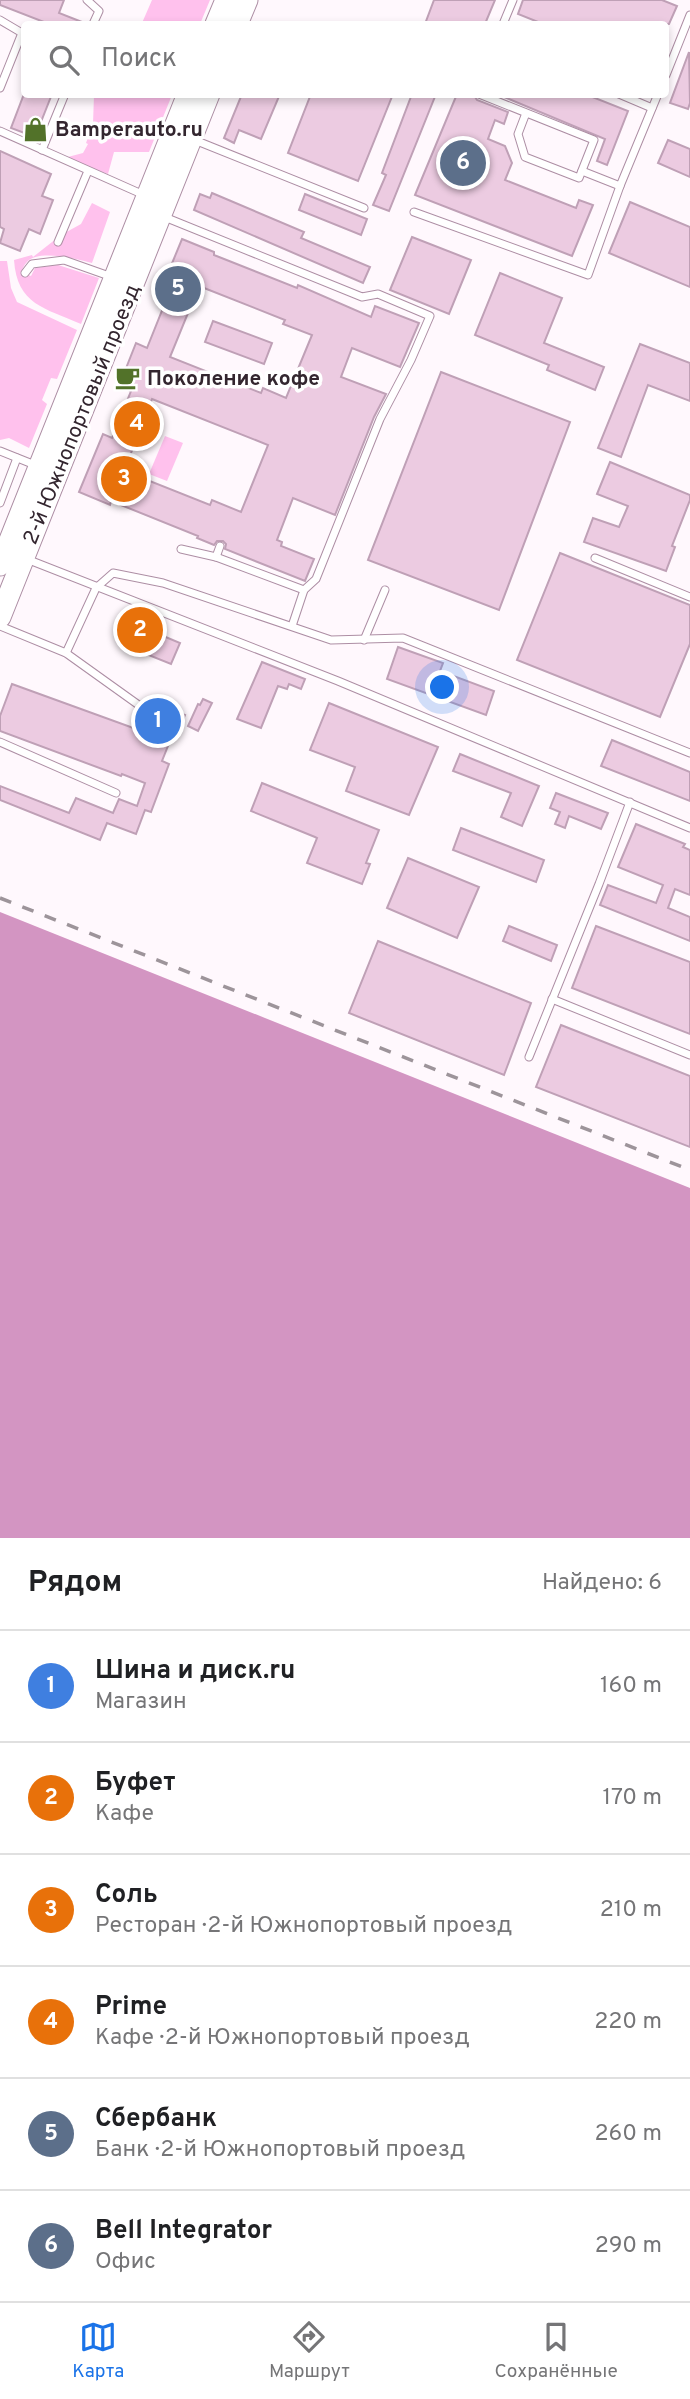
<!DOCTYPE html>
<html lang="ru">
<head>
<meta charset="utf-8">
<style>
  :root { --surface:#fff; --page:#f2f2f2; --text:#202124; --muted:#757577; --line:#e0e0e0; --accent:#1a73e8 }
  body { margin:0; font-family:Overpass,sans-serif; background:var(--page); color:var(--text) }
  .you { position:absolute; left:443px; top:688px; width:24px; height:24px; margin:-18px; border:5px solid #fff; border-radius:50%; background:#1a73e8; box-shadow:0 0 0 10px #1a73e833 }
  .badge { display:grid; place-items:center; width:46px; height:46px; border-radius:50%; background:var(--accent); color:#fff; font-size:23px; font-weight:700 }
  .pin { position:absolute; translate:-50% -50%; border:4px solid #fff; box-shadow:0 2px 7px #0006 }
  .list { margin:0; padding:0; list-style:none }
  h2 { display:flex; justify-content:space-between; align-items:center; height:91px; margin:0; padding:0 28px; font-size:30px }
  h2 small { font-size:23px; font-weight:400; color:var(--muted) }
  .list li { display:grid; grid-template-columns:46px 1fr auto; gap:21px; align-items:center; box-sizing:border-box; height:112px; padding:0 28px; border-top:2px solid var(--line) }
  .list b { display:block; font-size:26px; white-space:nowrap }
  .list p { margin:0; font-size:23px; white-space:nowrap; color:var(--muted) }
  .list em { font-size:23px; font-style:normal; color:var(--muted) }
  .icon { flex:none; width:38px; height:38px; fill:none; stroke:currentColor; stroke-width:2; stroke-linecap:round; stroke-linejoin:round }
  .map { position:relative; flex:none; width:690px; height:1538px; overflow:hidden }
  .search { position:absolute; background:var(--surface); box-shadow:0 4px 10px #0003; left:21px; right:21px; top:21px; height:77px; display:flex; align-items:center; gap:18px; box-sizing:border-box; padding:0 24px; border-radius:7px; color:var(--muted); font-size:26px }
  .sheet { height:763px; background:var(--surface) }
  nav { display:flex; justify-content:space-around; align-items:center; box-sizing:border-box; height:98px; border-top:2px solid var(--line); background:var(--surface); font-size:19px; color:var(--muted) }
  nav a { display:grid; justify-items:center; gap:4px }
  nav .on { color:var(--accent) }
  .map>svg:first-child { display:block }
  .green { fill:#ffc1ed }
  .water { fill:#d395c2 }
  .building { fill:#eccbe1; stroke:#bfa0b6; stroke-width:2; fill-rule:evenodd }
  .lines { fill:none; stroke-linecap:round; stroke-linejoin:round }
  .service-casing { stroke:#ad8ea4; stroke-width:9 }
  .secondary-casing { stroke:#ad8ea4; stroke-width:23 }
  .service { stroke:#fff; stroke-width:7 }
  .secondary { stroke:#fff; stroke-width:21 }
  .rail { stroke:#9d949a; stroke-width:3.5; stroke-dasharray:12 12; stroke-linecap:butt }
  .labels { text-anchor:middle; stroke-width:7; stroke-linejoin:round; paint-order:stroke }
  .poi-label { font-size:21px; font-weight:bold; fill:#33262f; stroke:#fff; text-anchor:start }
  .street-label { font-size:21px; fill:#33262f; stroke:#fff }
</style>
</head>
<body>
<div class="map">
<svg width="690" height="1538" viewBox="0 0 690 1538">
  <rect width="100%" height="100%" fill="#fff8fd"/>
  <!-- green -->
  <g class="green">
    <path d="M152,0H210L200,24H131L132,21L142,23Z"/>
    <path d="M104,94L172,95L149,152H114L108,174L64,158L83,153L88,144L86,143L93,124L94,95Z"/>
    <path d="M92,203L110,212L92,263C77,259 38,249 27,262C24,265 23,268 21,272L31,276L35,268L58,265L99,278L81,324C45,308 17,305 14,260L32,255L33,257L61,235L81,224Z"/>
    <path d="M0,261H7L11,288L17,302L77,330L57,379L51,378L42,400L47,404L29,448L9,438L0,440Z"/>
    <path d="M165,436L183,443L167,481L149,474Z"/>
  </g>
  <!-- water -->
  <path class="water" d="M0,912L690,1188V1538H0Z"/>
  <!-- building -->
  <g class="building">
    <path d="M0,0H64L59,13L87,24H49L0,5Z"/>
    <path d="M434,0H495L485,24H425Z"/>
    <path d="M523,0H662L677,6L669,24H543L518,14Z"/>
    <path d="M689,52L690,103L688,109L670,103Z"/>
    <path d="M24,94H52L35,137L11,128Z"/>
    <path d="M242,94H280L261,139L239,130L234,143L224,138Z"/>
    <path d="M311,94H393L358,181L288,153Z"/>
    <path d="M412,94H436L389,211L373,205L386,175L382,173Z"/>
    <path d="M457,94H473L477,100L508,112L504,124L495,120L488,139L505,146L512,163L505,180L576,208L579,200L593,205L572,256L415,195Z"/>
    <path d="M497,94H585L628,111L607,165L597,161L605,139Z"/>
    <path d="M668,140L690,149V177L658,163Z"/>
    <path d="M0,151L51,174L42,196L53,200L40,234L29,229L20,251L0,243L4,229L0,227Z"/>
    <path d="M212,193L304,232L301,238L370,267L363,283L194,210L200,194L210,198Z"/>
    <path d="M305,194L367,219L361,235L299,210Z"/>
    <path d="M630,202L690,227V287L609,253Z"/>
    <path d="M412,237L471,260L449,314L390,290Z"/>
    <path d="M182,239L214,252V255L297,288L298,285L371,317L375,306L419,323L400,367L352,348L341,377L386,394L374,417L335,515L293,498L277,540L282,542L281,546L314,559L305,581L225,549L226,544L223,541H217L214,545L197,538L198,536L111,501L110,505L79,492L103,434L112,438L131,391L119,386L136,343L147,348L165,303L157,300ZM199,286L285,320L283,324L312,335L286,398L263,388L261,393L170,357ZM152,399L268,445L241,512L212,500L210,505L137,476L139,471L126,466Z"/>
    <path d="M500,273L562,298L544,343L604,367L595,390L547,370L549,365L475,335Z"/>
    <path d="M213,321L272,343L264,364L205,342Z"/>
    <path d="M640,344L690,363V401L648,385L621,457L598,448Z"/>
    <path d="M441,372L570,422L499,610L368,560Z"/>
    <path d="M610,462L690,495V500L672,546L675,547L666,571L584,542L593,518L619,527L628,506L597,494Z"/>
    <path d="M560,553L690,605V644L660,717L517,660Z"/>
    <path d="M130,622L180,643L171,664L121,644Z"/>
    <path d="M398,647L443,663L440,671L494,691L486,715L387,679Z"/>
    <path d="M262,662L305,679L301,689L289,684L287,689L278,686L261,728L237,719Z"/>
    <path d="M12,684L147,733L159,704L185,715L175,738L172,736L162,761L169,764L151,812L145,810L136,834L107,823L100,840L0,800V786L69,813L76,798L113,813L119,799L137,806L145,783L122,774L121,776L0,731V716Z"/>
    <path d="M203,699L212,703L198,731L188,726L198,704L200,705Z"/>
    <path d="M329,703L438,747L409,815L346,791L355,767L310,750Z"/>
    <path d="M612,740L690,772V801L601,766Z"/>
    <path d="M460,754L539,786L522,826L501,817L511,793L453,771Z"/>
    <path d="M262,783L379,830L366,863L370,864L362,884L307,863L317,838L315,837L251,811Z"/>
    <path d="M556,793L608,813L601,829L569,816L565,828L555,824L560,812L550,808Z"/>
    <path d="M636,824L685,844L683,847L690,850V895L675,889L668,908L690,917V941L600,905L608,885L656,903L663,885L618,867Z"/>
    <path d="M461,828L544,860L536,882L453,850Z"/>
    <path d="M408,858L479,887L457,938L387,908Z"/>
    <path d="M509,926L557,945L551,961L503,941Z"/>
    <path d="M596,926L690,962V1034L572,988Z"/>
    <path d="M378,941L531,1003L504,1075L349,1013Z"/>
    <path d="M561,1025L690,1076V1147L536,1087Z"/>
  </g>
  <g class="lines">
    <defs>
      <g id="service">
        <path d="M87,0L99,11L93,24"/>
        <path d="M0,20L22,33L0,88"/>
        <path d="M503,24L513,0"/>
        <path d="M666,75L690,15"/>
        <path d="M479,94L594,140L579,178L525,157L518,134L526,113"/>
        <path d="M619,94L652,108"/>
        <path d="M0,131L144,195"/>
        <path d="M192,139L364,208"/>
        <path d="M42,150L65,94"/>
        <path d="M582,171L620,186"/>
        <path d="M414,212L588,275L620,186L658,94"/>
        <path d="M162,216L362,297L378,294L430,316L411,360L380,419L316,579L304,590"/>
        <path d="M58,242L88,171"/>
        <path d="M25,273L32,264L64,260L112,277"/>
        <path d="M0,451L35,465"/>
        <path d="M0,503L17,458"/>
        <path d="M181,549L216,557L304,590L292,626"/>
        <path d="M216,557L220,546"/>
        <path d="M24,558L338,681L690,828"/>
        <path d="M595,558L690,597"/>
        <path d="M0,626L66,653L147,711"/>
        <path d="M364,640L385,590"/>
        <path d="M66,653L96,588L113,573L163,583L331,640L403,638L690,753"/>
        <path d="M0,742L116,793"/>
        <path d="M552,999L690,1055"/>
        <path d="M529,1057L599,884L630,802"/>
      </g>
      <g id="secondary">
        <path d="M216,24L226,0"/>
        <path d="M237,24L247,0"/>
        <path d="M0,565L188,94"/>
        <path d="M0,617L209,94"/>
      </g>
    </defs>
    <!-- service casing -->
    <use href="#service" class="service-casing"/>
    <!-- secondary casing -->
    <use href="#secondary" class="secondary-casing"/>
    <!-- service -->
    <use href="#service" class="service"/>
    <!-- secondary -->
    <use href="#secondary" class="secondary"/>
    <!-- rail -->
    <path class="rail" d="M0,898L690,1170"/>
  </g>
  <!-- icons -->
  <defs>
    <symbol id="shop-bare" viewBox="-9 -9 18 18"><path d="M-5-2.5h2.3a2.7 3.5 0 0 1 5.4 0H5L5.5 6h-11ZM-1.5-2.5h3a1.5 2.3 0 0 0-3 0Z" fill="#527229" stroke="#fff" stroke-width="2.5" paint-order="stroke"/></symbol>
    <symbol id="cafe-bare" viewBox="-9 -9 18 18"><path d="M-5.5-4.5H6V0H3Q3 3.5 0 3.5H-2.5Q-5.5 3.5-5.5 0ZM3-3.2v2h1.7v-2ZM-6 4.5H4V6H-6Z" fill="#527229" stroke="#fff" stroke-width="2.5" paint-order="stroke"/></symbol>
  </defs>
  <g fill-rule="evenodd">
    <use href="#shop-bare" x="18" y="112" width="35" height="35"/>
    <use href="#cafe-bare" x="110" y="360" width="35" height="35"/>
  </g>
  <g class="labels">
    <!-- poi labels -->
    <g class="poi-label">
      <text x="55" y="136">Bamperauto.ru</text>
      <text x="147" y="385">Поколение кофе</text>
    </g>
    <!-- street labels -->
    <g class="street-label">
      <text transform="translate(81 414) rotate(-68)" y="7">2-й Южнопортовый проезд</text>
    </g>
  </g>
</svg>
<div class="you"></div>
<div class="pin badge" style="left:158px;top:721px;background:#3f7fe0">1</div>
<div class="pin badge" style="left:140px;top:630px;background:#e8710a">2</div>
<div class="pin badge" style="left:124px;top:479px;background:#e8710a">3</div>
<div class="pin badge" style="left:137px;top:424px;background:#e8710a">4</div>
<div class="pin badge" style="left:178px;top:289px;background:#5c6f8a">5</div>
<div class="pin badge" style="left:463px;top:163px;background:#5c6f8a">6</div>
<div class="search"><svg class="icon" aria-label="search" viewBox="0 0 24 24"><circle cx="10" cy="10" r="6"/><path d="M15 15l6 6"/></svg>Поиск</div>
</div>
<section class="sheet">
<h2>Рядом<small>Найдено: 6</small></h2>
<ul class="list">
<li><span class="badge" style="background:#3f7fe0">1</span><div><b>Шина и диск.ru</b><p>Магазин</p></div><em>160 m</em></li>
<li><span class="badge" style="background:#e8710a">2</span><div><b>Буфет</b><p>Кафе</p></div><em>170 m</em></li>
<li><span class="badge" style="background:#e8710a">3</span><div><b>Соль</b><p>Ресторан · 2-й Южнопортовый проезд</p></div><em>210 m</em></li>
<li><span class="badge" style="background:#e8710a">4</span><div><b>Prime</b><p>Кафе · 2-й Южнопортовый проезд</p></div><em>220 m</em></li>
<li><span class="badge" style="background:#5c6f8a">5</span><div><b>Сбербанк</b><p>Банк · 2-й Южнопортовый проезд</p></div><em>260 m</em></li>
<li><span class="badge" style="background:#5c6f8a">6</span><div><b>Bell Integrator</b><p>Офис</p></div><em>290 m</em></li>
</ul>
</section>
<nav>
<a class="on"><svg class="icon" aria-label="map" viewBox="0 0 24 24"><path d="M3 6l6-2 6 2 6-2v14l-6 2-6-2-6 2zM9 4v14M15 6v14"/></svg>Карта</a>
<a><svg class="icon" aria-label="directions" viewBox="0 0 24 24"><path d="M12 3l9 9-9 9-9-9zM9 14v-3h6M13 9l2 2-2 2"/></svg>Маршрут</a>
<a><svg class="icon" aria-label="saved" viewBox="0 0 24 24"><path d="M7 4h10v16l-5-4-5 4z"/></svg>Сохранённые</a>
</nav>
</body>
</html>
